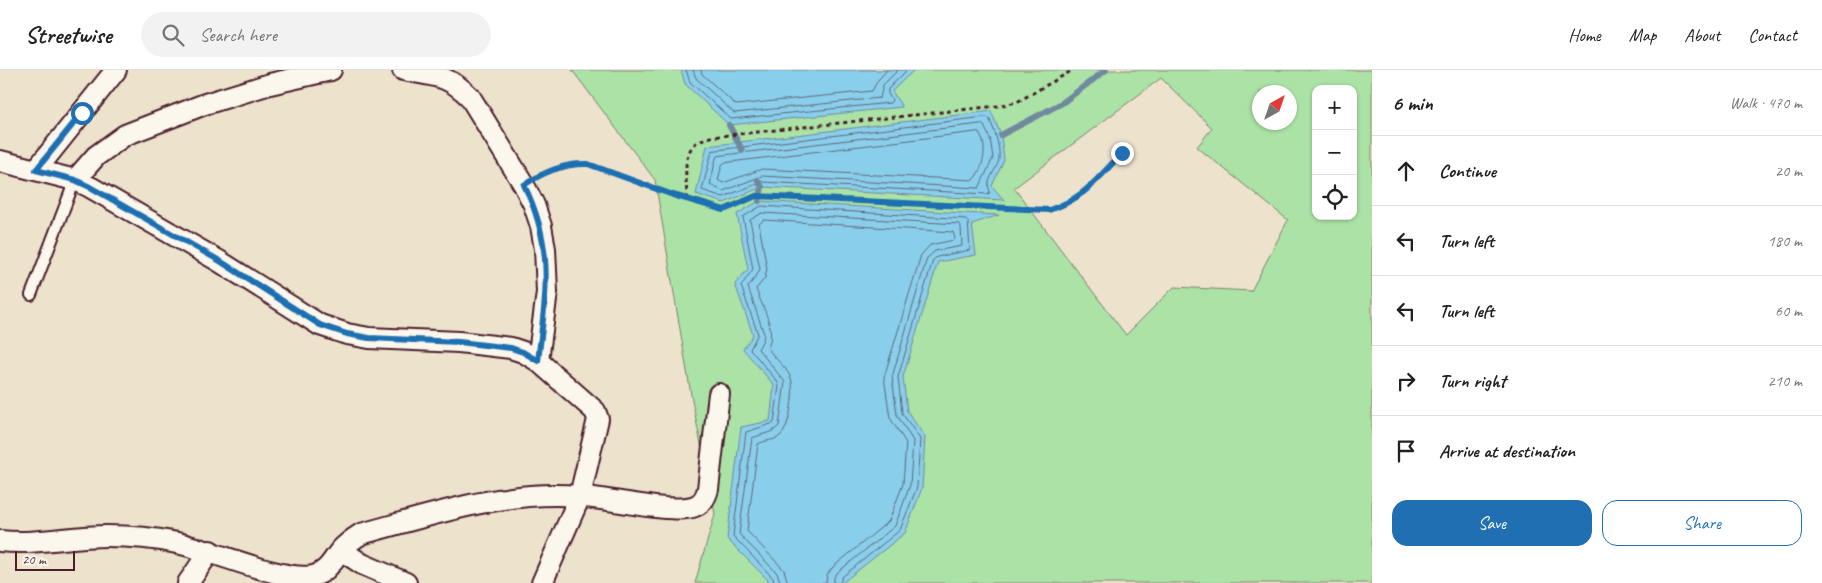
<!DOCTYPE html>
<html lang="en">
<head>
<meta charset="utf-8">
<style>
  :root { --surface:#fff; --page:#f2f2f2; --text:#202124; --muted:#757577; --line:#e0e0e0; --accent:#1f6fb2 }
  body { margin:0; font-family:Caveat,sans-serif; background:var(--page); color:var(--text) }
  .controls { position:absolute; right:15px; top:15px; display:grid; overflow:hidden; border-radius:10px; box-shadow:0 1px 4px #0004 }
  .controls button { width:45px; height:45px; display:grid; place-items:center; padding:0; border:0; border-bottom:1px solid var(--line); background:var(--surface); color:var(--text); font:25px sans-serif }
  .compass { position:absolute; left:1252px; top:15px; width:45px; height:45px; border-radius:50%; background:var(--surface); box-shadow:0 1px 4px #0004; rotate:40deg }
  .scale { position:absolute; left:15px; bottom:12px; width:60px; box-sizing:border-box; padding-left:5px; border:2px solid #4a1f2b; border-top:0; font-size:14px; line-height:18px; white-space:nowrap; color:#4a1f2b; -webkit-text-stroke:4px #fbf7ec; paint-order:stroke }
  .stop { position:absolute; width:15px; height:15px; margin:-11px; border:4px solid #1f6fb2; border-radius:50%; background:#fff }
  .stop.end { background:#1f6fb2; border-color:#fff; box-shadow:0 1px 5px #0008 }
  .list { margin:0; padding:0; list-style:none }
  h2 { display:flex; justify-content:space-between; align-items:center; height:65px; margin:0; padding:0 20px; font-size:21px }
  h2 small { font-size:16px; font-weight:400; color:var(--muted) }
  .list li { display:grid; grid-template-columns:32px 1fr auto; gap:15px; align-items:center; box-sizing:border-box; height:70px; padding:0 20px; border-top:1px solid var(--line) }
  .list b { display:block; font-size:19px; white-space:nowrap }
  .list em { font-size:16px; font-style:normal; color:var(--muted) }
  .actions { display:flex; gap:10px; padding:15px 20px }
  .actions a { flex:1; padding:11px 0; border:1px solid var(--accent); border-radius:15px; text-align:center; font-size:18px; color:var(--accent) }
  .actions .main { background:var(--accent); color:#fff }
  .icon { flex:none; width:28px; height:28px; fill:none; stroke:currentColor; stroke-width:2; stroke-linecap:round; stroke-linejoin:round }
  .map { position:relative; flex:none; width:1372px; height:513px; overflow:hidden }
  header { display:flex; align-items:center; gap:30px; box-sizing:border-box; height:70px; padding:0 25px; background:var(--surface); border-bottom:1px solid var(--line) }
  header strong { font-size:24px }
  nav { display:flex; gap:28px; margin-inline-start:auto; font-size:18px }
  .search { width:350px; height:45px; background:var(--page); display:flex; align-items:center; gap:12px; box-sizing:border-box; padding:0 18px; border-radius:28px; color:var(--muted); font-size:19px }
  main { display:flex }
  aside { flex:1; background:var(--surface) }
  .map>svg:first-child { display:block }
  .green { fill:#abe2a5; stroke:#7a8068; fill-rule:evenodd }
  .water { fill:#89cfeb; stroke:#70899e }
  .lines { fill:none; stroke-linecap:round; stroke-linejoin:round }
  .shore { stroke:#636578; stroke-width:1 }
  .stream { stroke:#70899e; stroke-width:6 }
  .service-casing { stroke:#4a1f2b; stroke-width:14 }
  .minor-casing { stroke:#4a1f2b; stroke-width:24 }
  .path { stroke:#4a1f2b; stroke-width:3; stroke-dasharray:4 4; stroke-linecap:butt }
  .service { stroke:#fbf7ec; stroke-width:10 }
  .minor { stroke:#fbf7ec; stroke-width:20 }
  .route { stroke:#1f6fb2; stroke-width:6 }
</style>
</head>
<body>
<header>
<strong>Streetwise</strong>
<div class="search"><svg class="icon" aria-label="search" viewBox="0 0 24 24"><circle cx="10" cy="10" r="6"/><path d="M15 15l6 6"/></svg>Search here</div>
<nav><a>Home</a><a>Map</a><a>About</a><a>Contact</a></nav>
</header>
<main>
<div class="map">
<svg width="1372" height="513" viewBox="0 0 1372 513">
  <rect width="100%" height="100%" fill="#ede3cd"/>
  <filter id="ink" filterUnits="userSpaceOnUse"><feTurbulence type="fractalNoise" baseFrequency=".02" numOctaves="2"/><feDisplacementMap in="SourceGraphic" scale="10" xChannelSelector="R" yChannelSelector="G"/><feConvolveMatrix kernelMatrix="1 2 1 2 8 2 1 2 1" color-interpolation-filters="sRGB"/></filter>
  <g filter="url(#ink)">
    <!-- green -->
    <path class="green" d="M572,0H1372V513H695L715,444L691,325L655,110ZM1161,8L1212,58L1197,77L1288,150L1251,221L1174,217L1126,265L1014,118ZM1316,19H1353V146H1316ZM1260,22H1290V52H1260Z"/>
    <!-- water -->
    <g class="water">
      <path d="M681,0H914L892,21L902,37L729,55L685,14Z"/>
      <path d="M991,41L1001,65L1004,90L992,116L1004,130L762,117L724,133L696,124L707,76Z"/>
      <path d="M759,131L999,145L972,154L976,185L938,192L903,307L907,341L925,367L922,418L905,463L842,513H771L727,469L741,357L770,351L774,315L743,279L753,265L735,214L748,199L737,144Z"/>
    </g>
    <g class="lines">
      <!-- shore -->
      <g class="shore">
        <path d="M686,0L690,12L731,49L890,33L892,30L888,24V19L907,0"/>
        <path d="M693,0L696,8L734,43L880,28L883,15L898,0"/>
        <path d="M701,0L702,4L736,35L872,21L878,10L887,0"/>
        <path d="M986,47L989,48C994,60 1000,74 999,88C998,100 984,110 990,122L988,124L762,112L723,127L702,120L712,81Z"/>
        <path d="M983,54L990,68L993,88L979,118L762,106L723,121L710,115L716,88L718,86Z"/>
        <path d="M978,62C989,75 984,98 973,110L762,99L723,113L718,110L722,95L724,93Z"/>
        <path d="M774,513L773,508L733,466L746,362L774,353L779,316L777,311L750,279L758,264L741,216L753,199L743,147L761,136L966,149L968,151L970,180L937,187L933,190L898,307L902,343L920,369L917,417L900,460L842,507L840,513"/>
        <path d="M781,513L777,503L739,464L752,368L773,361L779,356L785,312L758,279L763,270L764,264L748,217L757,205L760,199L750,150L762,143L959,154L961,157L962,176L935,181L927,188L892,307L897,345L913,371L910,415L895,456L838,502L834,507V513"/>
        <path d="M788,513L784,500L747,461L758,374C765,370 774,371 780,366C790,359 796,316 790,306C785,296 774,288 768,278C776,258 763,239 756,219L765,208L767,199L759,154L764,150L953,162L955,168L954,170L930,175L921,185L884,307L890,348L906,373L903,414L889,451L833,497L827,505L826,513"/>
      </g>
      <!-- stream -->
      <g class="stream">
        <path d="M729,55L742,80"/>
        <path d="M1001,65L1062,33L1106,0"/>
        <path d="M758,111L762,117L759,131"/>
      </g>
      <defs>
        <path id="service" d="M31,225L75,110"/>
        <g id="minor">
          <path d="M403,0C434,6 447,4 470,27L524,115L534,135L541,156L545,179L547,222L538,291"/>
          <path d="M0,91L75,110L90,117L219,191L320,255L347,264L369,268L459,272L511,278L523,282L538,291L595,341L598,349L580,426L542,513"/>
          <path d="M36,100L116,0"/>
          <path d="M75,110L96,86L125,65L205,34L270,14L331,0"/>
          <path d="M0,471C36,475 70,466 106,466C130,466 154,468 177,473C212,480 282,512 313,506C327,503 332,491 340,481C346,474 353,469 361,464C432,445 503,420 578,426C607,429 635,435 665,438C674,438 686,440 695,436C703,433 706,427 708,419L719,324"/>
          <path d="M341,480L362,494L406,513"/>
          <path d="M188,513L210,481"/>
        </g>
      </defs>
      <!-- service casing -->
      <use href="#service" class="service-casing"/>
      <!-- minor casing -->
      <use href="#minor" class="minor-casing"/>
      <!-- path -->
      <g class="path">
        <path d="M539,105L575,94H588L673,125L724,140L756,126L1049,140C1083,130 1099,108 1122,83"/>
        <path d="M687,129C687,112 681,85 696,73C700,70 706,68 711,67L997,36L1017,32L1073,0"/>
      </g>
      <!-- service -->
      <use href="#service" class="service"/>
      <!-- minor -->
      <use href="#minor" class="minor"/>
    </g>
  </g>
  <g class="lines" filter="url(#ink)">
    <!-- route -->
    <path class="route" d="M82,43L36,100L75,110L90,117L220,191L320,255L347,264L369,268L459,272L511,278L523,282L538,291C546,224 555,178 524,115C544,102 564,93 588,94L673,125L724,140L756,126L1049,140C1084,129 1098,108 1122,83"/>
  </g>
</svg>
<div class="controls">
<button>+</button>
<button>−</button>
<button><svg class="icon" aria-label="locate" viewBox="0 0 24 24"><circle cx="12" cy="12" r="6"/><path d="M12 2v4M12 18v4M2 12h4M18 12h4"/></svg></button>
</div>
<svg class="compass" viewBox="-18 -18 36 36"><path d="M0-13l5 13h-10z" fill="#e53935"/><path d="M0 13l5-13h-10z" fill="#757577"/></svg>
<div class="scale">20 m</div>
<div class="stop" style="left:82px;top:43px"></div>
<div class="stop end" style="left:1122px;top:83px"></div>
</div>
<aside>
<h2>6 min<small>Walk · 470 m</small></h2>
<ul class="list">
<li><svg class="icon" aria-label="ahead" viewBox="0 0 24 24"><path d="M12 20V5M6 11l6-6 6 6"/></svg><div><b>Continue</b></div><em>20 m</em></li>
<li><svg class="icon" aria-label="left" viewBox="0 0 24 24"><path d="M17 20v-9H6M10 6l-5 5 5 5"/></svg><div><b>Turn left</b></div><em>180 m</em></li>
<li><svg class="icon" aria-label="left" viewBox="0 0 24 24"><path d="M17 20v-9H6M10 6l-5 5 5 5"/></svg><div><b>Turn left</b></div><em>60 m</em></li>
<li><svg class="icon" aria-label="right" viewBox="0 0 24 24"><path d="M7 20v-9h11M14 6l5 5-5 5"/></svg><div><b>Turn right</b></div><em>210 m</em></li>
<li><svg class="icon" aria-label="arrive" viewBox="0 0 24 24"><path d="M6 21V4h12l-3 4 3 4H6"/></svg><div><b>Arrive at destination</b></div></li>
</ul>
<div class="actions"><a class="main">Save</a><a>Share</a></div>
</aside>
</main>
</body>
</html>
